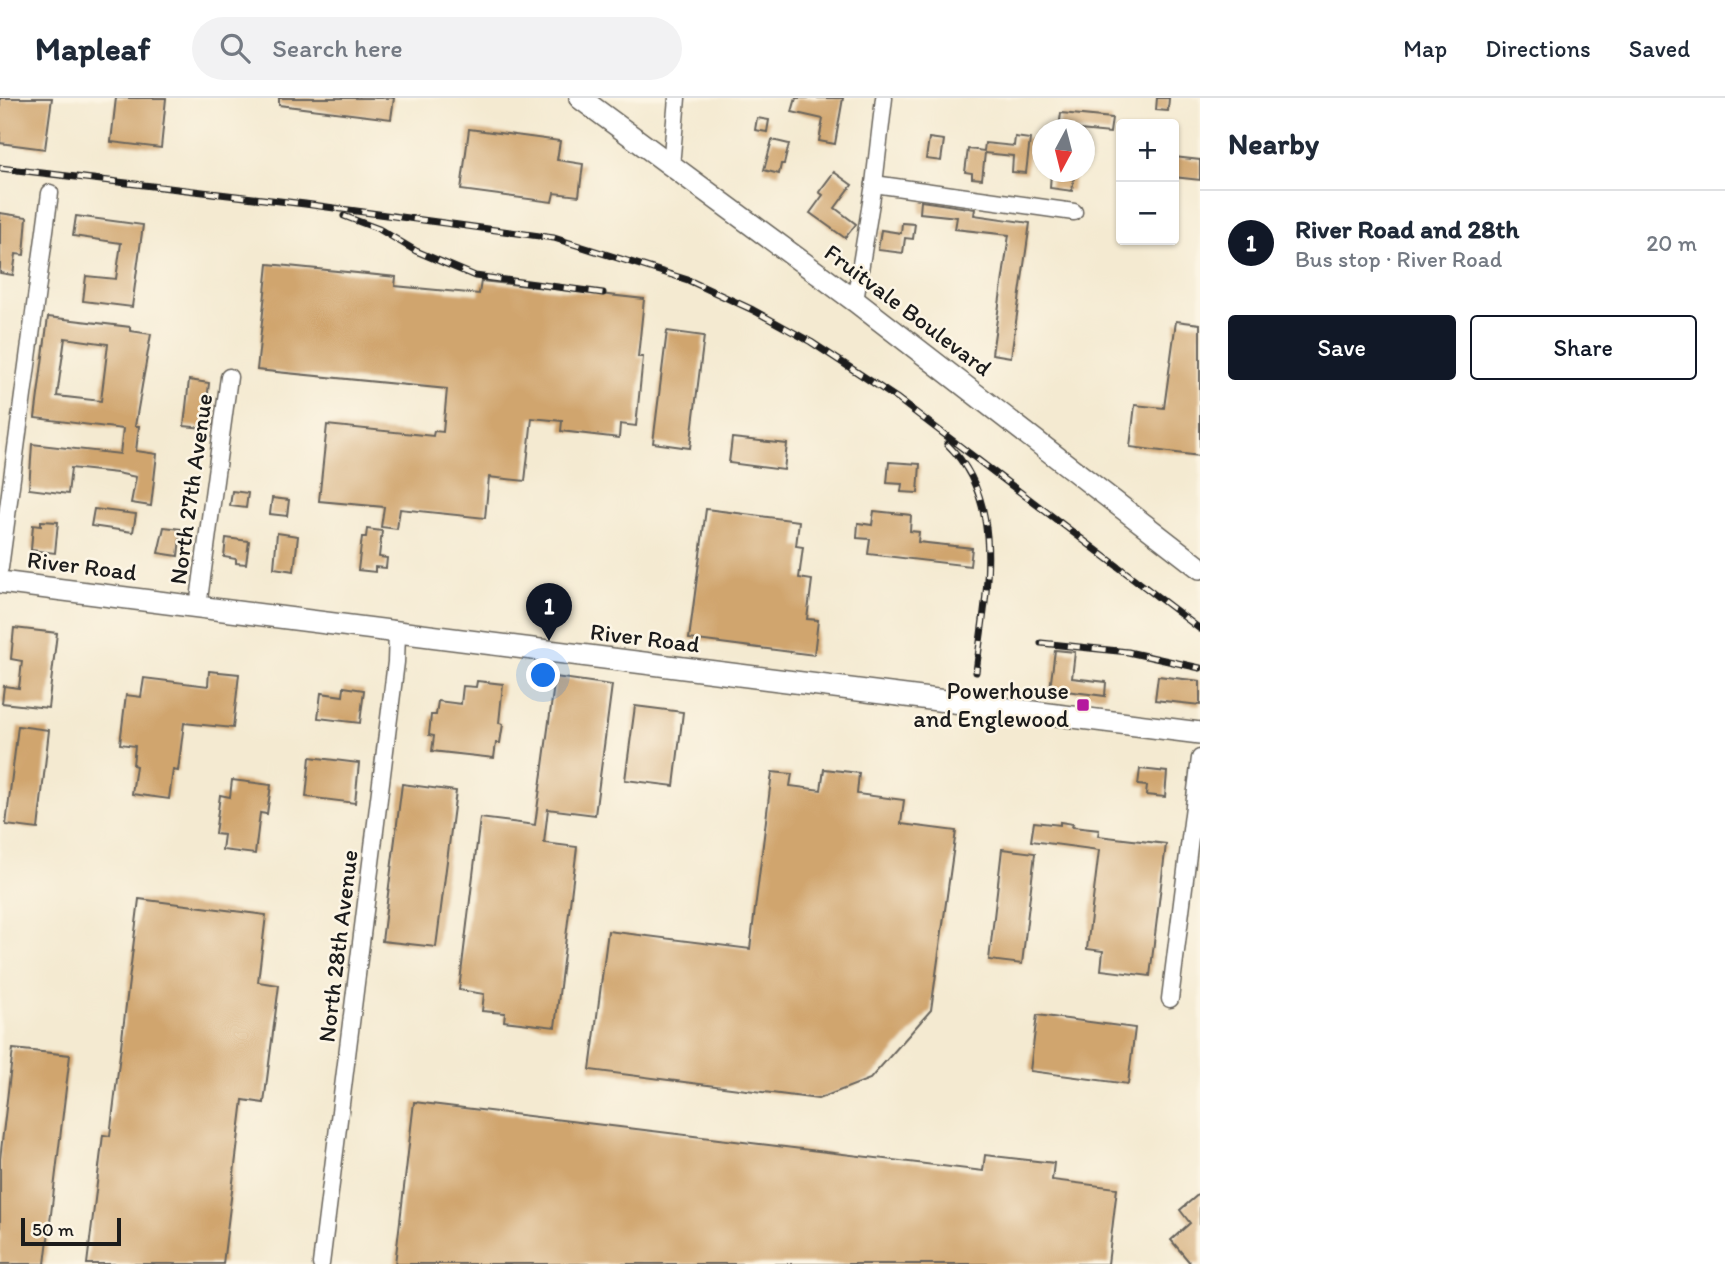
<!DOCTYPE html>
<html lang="en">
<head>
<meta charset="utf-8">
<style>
  :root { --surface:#fff; --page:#f2f2f3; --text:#1f2937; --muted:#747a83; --line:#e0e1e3; --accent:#111827 }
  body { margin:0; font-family:Itim,sans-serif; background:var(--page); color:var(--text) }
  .controls { position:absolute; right:21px; top:21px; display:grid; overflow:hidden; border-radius:7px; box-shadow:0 2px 5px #0004 }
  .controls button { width:63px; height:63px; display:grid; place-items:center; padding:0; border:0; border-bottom:2px solid var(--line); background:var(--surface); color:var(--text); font:35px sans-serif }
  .compass { position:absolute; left:1032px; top:21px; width:63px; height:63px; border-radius:50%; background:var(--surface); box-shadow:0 2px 5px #0004; rotate:187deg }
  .scale { position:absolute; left:21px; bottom:18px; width:100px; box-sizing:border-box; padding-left:7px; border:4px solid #1c1c1c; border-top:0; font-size:19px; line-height:24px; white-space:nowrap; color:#1c1c1c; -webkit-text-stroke:5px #fcf5e5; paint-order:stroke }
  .you { position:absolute; left:544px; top:578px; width:24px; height:24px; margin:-18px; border:5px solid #fff; border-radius:50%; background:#1a73e8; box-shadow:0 0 0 10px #1a73e833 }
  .badge { display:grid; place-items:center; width:46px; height:46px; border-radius:50%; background:var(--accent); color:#fff; font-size:23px; font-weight:700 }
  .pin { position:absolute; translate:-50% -58px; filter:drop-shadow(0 2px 4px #0008) }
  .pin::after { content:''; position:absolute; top:37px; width:24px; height:21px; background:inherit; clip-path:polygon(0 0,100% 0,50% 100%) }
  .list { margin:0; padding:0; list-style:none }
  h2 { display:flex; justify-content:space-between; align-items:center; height:91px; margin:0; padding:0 28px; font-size:30px }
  h2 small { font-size:23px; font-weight:400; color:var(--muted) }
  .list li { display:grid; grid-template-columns:46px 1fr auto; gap:21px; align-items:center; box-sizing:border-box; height:105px; padding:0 28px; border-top:2px solid var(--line) }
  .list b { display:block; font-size:26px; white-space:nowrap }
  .list p { margin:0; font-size:23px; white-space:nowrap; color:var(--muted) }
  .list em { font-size:23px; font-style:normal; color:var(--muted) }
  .actions { display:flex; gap:14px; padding:21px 28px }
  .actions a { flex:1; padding:16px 0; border:2px solid var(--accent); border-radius:7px; text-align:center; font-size:24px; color:var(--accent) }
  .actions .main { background:var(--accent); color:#fff }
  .icon { flex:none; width:38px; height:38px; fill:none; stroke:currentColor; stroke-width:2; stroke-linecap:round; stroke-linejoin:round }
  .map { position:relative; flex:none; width:1200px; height:1166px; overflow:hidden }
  header { display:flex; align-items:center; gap:42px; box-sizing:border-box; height:98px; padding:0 35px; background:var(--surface); border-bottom:2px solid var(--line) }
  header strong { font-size:33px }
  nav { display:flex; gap:38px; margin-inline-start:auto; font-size:24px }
  .search { width:490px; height:63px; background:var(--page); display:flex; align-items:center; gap:18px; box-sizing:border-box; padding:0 24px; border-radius:38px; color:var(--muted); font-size:26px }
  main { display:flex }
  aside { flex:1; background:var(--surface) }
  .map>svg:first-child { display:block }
  .building { fill:#d0a56e; fill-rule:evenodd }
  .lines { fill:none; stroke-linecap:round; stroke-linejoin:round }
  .street-casing { stroke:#68645b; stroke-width:19 }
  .secondary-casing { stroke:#68645b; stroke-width:24 }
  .street { stroke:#fff; stroke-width:16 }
  .secondary { stroke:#fff; stroke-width:21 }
  .rail-casing { stroke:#1c1c1c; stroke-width:7 }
  .rail { stroke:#fcf5e5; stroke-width:4.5; stroke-dasharray:13; stroke-linecap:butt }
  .poi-dot { fill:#b5179e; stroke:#fcf5e5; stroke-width:2.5 }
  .labels { text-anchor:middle; stroke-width:5; stroke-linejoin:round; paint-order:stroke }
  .street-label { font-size:24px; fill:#1c1c1c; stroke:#fcf5e5 }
  .poi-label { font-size:24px; fill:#1c1c1c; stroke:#fcf5e5; text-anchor:end }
</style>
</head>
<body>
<header>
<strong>Mapleaf</strong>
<div class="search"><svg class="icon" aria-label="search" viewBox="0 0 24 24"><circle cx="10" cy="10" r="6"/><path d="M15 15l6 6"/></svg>Search here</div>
<nav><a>Map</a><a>Directions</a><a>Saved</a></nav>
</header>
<main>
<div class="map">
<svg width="1200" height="1166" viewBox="0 0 1200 1166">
  <rect width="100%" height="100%" fill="#fcf5e5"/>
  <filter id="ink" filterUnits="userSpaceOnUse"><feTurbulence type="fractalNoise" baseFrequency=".0143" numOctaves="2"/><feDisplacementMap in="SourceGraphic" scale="14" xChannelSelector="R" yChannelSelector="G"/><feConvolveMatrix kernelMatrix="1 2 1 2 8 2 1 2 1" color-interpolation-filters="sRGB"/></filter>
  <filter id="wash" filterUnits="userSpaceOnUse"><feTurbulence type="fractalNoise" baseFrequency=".00686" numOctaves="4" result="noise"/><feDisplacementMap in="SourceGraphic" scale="28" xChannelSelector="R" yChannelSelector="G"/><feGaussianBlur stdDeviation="1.57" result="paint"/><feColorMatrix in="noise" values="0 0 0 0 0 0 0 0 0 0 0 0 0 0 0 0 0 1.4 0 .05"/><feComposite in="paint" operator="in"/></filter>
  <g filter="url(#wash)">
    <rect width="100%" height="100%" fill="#f4ead1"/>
    <g id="blocks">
      <!-- building -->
      <g class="building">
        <path d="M0,0H52L45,51L0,45Z"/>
        <path d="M116,0H166L161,50L111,44Z"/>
        <path d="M279,0H394L391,21L279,7Z"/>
        <path d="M796,0H843L835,46L819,43L823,21L792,14Z"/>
        <path d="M1157,0H1169L1168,13L1156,12Z"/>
        <path d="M1061,15L1112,20L1110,35L1059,30Z"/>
        <path d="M757,20L769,22L767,34L755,32Z"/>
        <path d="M469,31L560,43L557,62L583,66L579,98L554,95L552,104L461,92Z"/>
        <path d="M1015,39L1030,41L1026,75L1012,74L1013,58L985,55L982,81L972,80V75L965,74L968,51L984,53L985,45L1014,48Z"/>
        <path d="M929,40L944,42L941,63L926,61Z"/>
        <path d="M772,42L789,46L784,66H781L779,76L764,72Z"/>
        <path d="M1174,59L1200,62V82L1174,79Z"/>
        <path d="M834,74L852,87L835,110L856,126L845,140L810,115L823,97L819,94Z"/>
        <path d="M1051,74H1075L1072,93L1050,90Z"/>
        <path d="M921,103L975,111L974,117L1030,125L1011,259L992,256L1009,137L955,131L957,119L920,115Z"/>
        <path d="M0,115L27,119L24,157L16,156L13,177L0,175Z"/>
        <path d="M76,118L143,127L132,209L83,203L86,178L116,181L121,145L73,138Z"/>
        <path d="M902,125L915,126L913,141L905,140L903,155L878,152L881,132L901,135Z"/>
        <path d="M268,166L396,179L395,188L479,196L481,183L644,201L638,259H643L636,328L620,326L619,340L561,333L562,323L532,320L525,383L489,379L485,420L400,411L397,431L381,429L384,409L319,403L327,327L433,338L434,333L443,334L447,291L257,272Z"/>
        <path d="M48,219L130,229V233L151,236L135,328H139L136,353L157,356L151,408L131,405L136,379L117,375L71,370L68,396L29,391L32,346L120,356L123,331L35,320ZM65,240L108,246L101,303L57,298Z"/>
        <path d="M1176,223L1200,226V358L1130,349L1135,307L1164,310Z"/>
        <path d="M667,233L704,238L690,350L653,345Z"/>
        <path d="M189,282L209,285L204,330L184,328Z"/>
        <path d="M732,340L787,346L784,372L729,365Z"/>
        <path d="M889,364L920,366L918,395L901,394L902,386L887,385Z"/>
        <path d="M232,393L248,395L246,410L230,408Z"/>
        <path d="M272,400L289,402L287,418L270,416Z"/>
        <path d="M94,411L136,416L133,434L91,428Z"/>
        <path d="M706,411L799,423L796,448L803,449L799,480L812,482L807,521L818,522L814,557L689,541Z"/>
        <path d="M874,413L911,417L910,433L919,434L918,444L972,450L970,468L868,456L870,441L857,440L858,425L872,427Z"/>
        <path d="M41,423L58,424L55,455L31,452L33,427L41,428Z"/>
        <path d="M164,429L181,431L178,458L158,455Z"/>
        <path d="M367,431L382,433L379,459L387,460L386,470L375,469V474L358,472L362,439H366Z"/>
        <path d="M277,435L298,438L294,473L274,470Z"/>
        <path d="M226,440L249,443L246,466L236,465V461L224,459Z"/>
        <path d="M14,530L57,535L48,610L2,605L4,588L19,590L22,563L11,561Z"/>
        <path d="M1055,552L1075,554L1072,580L1106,584L1105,598L1050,591Z"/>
        <path d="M209,573L239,576L233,630L184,625L178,673L173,672L169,701L132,696L136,668L133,667L135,648L120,646L126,597L141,599L144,580L208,588Z"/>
        <path d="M1158,578L1200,583V607L1155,602Z"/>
        <path d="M555,579L612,587L595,717L548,711L544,745L577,749L555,929L504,923L505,915L482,913L484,896L459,892L480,720L535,727Z"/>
        <path d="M477,583L503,586L499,625L503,626L500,645H496L494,660L432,653L434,638L429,637L431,617H436L438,603L461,606L463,588L476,589Z"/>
        <path d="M344,589L364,592L360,625L318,620L321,595L343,598Z"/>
        <path d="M635,608L683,614L674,688L625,682Z"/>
        <path d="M18,628L49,632L38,731L6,727Z"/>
        <path d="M310,659L359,665L355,705L306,699Z"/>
        <path d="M824,671L859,675L857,696L904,702L901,726L956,733L931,912L870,981L818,1001L590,972L608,833L750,851L772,674L792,676L790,688L821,692Z"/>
        <path d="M1140,671L1167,674L1165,699L1146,697L1147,688L1138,687Z"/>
        <path d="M232,682L271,687L267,716L260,715L255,756L222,752L224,737L215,736L220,697L230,699Z"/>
        <path d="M402,686L456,693L436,849L382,843Z"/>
        <path d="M1034,724L1060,727V724L1073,726L1072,729L1099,732L1098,738L1166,746L1150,878L1101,872L1103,853L1087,851L1099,752L1031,743Z"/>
        <path d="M1002,751L1035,755L1022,866L989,862Z"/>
        <path d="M139,801L266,817L258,884L279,887L264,1005L243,1002L223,1166H87L103,1037L110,1038Z"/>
        <path d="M1037,917L1135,930L1128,986L1030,973Z"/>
        <path d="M13,951L70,957L45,1166H0V1061Z"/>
        <path d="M414,1004L983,1073L985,1057L1054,1065L1052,1082L1117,1090L1108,1166H395Z"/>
        <path d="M1200,1095V1166H1191L1171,1142L1190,1125L1180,1112Z"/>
      </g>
    </g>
  </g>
  <g filter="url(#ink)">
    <use href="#blocks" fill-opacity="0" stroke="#68645b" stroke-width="2"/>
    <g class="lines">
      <defs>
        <g id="street">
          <path d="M671,68L677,0"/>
          <path d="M874,86L1074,114"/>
          <path d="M855,203L874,86L884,0"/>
          <path d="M0,470L50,95"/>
          <path d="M198,509L229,279"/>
          <path d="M1170,901L1200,660"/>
          <path d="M321,1166L396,564L397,535"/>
        </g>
        <g id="secondary">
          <path d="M580,0L855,203L1200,470"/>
          <path d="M0,484L1200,635"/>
        </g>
      </defs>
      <!-- street casing -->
      <use href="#street" class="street-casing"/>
      <!-- secondary casing -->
      <use href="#secondary" class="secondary-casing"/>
      <!-- street -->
      <use href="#street" class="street"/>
      <!-- secondary -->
      <use href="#secondary" class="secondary"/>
      <defs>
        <g id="rail">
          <path d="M0,70L305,106L554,140L688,182L753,212L811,244L898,301L1200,531"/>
          <path d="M344,118L379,131L416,153L475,178L603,195"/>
          <path d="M947,346C1008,405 985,499 976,574"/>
          <path d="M1041,545L1128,554L1200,570"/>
        </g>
      </defs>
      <!-- rail casing -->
      <use href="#rail" class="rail-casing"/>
      <!-- rail -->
      <use href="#rail" class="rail"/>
    </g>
  </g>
  <!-- markers -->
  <rect class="poi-dot" x="1076" y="600" width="14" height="14" rx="3.5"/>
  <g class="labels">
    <!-- street labels -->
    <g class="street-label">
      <text transform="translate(908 212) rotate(37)" y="8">Fruitvale Boulevard</text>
      <text transform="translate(191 391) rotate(-82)" y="8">North 27th Avenue</text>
      <text transform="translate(82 468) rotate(7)" y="8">River Road</text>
      <text transform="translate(645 540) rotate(7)" y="8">River Road</text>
      <text transform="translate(338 848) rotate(-83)" y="8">North 28th Avenue</text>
    </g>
    <!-- poi labels -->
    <g class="poi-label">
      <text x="1069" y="601">Powerhouse<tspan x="1069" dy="28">and Englewood</tspan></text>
    </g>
  </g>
</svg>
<div class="controls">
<button>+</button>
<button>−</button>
</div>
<svg class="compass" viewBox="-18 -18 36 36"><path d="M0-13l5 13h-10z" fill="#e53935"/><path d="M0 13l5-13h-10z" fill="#747a83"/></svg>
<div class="scale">50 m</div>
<div class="you"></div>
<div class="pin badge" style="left:549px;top:543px">1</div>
</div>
<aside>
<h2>Nearby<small></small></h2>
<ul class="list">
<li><span class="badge">1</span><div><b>River Road and 28th</b><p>Bus stop · River Road</p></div><em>20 m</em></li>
</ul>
<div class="actions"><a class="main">Save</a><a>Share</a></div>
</aside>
</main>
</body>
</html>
